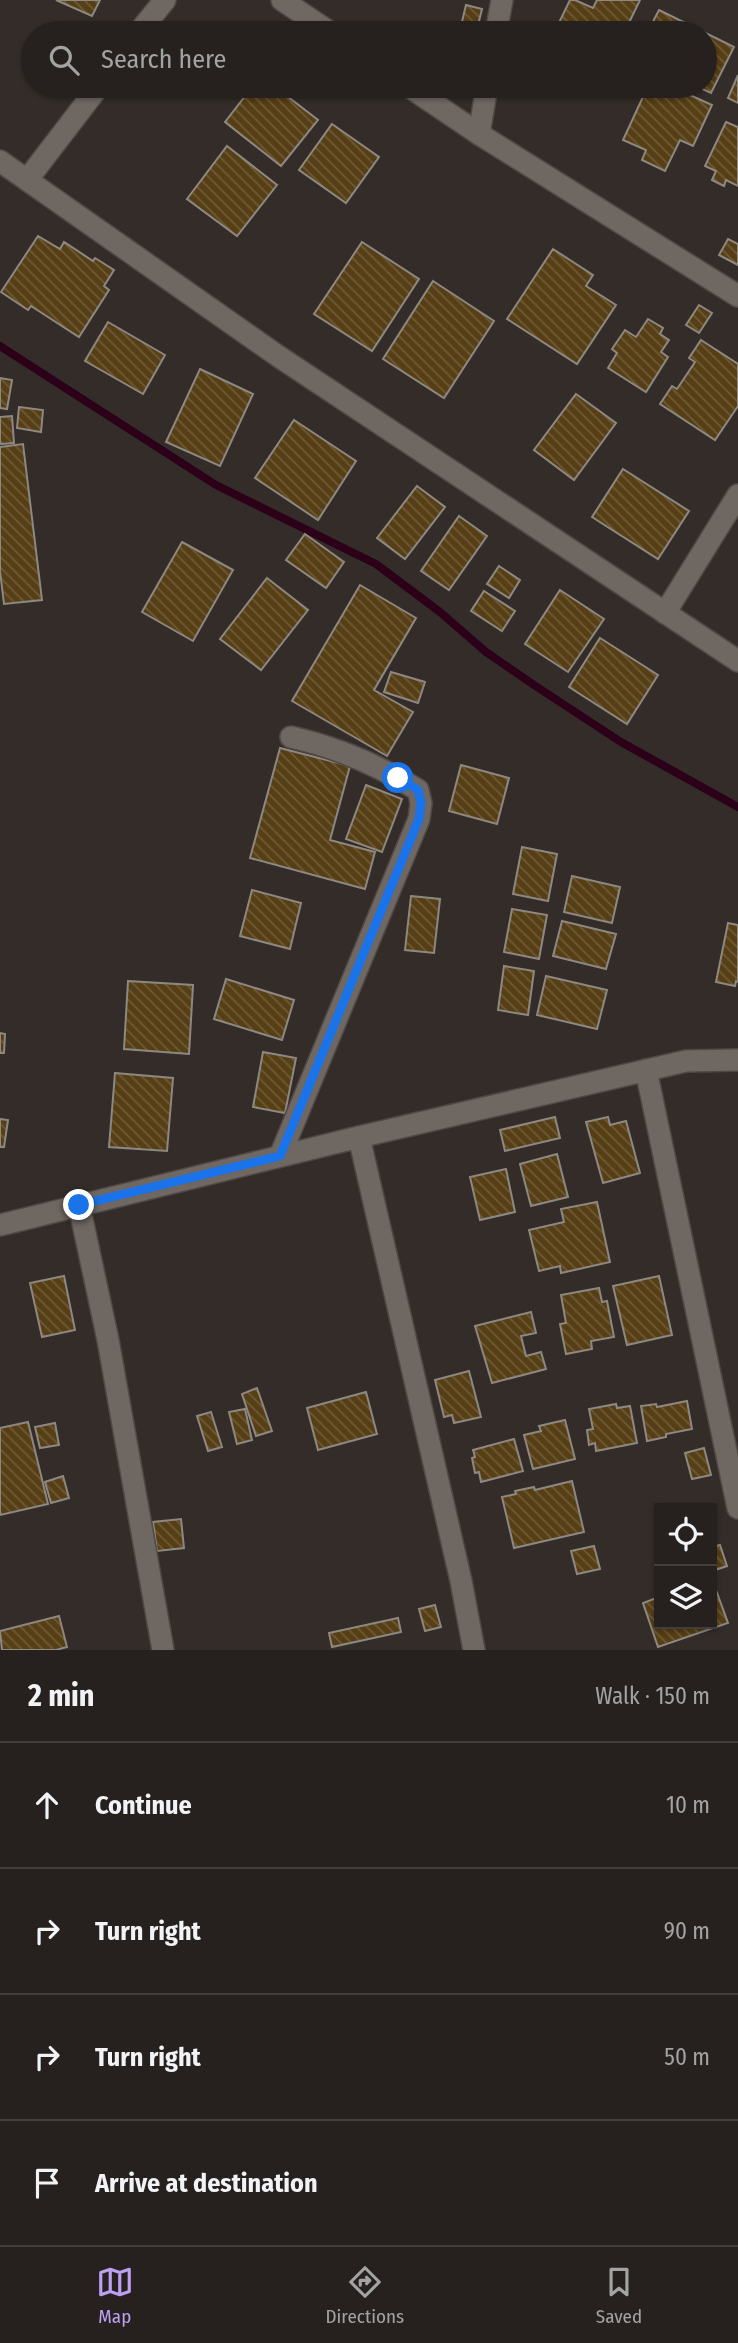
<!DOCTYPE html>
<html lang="en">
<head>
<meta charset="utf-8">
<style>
  :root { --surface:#26211e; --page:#2e2927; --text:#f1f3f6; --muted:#a4a3a4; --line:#423e3c; --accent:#bca0f2 }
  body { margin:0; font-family:"Fira Sans Condensed",sans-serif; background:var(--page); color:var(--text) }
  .controls { position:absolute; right:21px; bottom:21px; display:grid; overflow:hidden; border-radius:0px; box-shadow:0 2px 5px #0004 }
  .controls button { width:63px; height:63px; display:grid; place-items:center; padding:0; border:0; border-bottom:2px solid var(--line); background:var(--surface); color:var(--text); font:35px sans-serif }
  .stop { position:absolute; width:21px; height:21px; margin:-16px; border:5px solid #1a73e8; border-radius:50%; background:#fff }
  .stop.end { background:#1a73e8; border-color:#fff; box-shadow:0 2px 7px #0008 }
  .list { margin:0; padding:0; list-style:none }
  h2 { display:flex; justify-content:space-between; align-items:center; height:91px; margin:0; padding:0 28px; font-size:30px }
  h2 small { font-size:23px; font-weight:400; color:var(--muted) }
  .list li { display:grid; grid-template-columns:46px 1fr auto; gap:21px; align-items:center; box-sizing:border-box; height:126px; padding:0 28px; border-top:2px solid var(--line) }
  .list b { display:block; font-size:26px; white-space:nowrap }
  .list em { font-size:23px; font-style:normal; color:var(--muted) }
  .icon { flex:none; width:38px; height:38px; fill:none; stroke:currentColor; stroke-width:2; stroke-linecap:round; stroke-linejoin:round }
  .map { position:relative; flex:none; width:738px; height:1650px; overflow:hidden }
  .search { position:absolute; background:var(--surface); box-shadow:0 2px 5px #0004; left:21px; right:21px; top:21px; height:77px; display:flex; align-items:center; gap:18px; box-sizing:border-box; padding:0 24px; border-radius:38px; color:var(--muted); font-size:26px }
  .sheet { height:595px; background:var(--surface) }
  nav { display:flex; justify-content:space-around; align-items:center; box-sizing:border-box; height:98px; border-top:2px solid var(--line); background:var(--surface); font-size:19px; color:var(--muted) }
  nav a { display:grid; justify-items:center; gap:4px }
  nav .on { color:var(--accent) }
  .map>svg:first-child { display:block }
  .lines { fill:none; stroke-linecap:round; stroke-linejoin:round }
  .stream { stroke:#2c0018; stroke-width:8 }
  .building { fill:url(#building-back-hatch); stroke:#8d8881; stroke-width:2 }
  .street-casing { stroke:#4f4845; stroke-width:24 }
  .street { stroke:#6f6762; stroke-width:21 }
  .route { stroke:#1a73e8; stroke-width:9 }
</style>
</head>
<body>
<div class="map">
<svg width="738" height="1650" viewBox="0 0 738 1650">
  <defs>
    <pattern id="building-back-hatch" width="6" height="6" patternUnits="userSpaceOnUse" patternTransform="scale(1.75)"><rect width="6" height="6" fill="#563e15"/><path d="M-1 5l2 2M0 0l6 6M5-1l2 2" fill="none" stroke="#6f5a37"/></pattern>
  </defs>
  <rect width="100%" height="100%" fill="#332c28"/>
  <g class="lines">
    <!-- stream -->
    <path class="stream" d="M0,346L216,485L376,564L440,612L486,652L534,685L621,742L738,807"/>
  </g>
  <!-- building -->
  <g class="building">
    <path d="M56,0H100L92,16Z"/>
    <path d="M570,0H575L593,8L597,0H640L624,33H554Z"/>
    <path d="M466,5L482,9L476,33L460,30Z"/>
    <path d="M659,10L734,47L711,93L696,86H705V33H647Z"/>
    <path d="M738,75V103L728,98Z"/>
    <path d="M253,86H274L318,120L281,166L225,122Z"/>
    <path d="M648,86H670L712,105L693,146L680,140L665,171L642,160L646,150L623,140Z"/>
    <path d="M726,122L738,127V186L726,180L724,186L712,180L716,171L705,166Z"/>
    <path d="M332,124L379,157L346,203L299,170Z"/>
    <path d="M227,146L277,185L237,236L187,199Z"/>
    <path d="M38,236L60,249L64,242L93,261L95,258L114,270L104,286L109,290L79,337L31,306L28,310L1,292Z"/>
    <path d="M728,239L738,244V265L719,255Z"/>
    <path d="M362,242L419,279L372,351L314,314Z"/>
    <path d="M553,249L593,275L586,286L616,305L577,364L507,319Z"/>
    <path d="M433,281L494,321L444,398L383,359Z"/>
    <path d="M699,305L712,313L699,333L686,325Z"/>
    <path d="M648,319L663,328L660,334L669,340L661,352L668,357L646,392L608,368L617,353L612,349L625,330L636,337Z"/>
    <path d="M108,322L165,355L143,394L85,361Z"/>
    <path d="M701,340L738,364V406L715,440L660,404L672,386L677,389L695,362L689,358Z"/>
    <path d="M200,369L253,394L220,466L166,442Z"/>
    <path d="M0,378L12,380L7,409L0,408Z"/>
    <path d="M576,394L616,423L574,480L534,450Z"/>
    <path d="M19,407L43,410L41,432L17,428Z"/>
    <path d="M12,416L14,443L0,444V417Z"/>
    <path d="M294,420L356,461L318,520L255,478Z"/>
    <path d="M23,444L42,600L4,604L0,571V447Z"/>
    <path d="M623,469L689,511L658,559L592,517Z"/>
    <path d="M417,486L445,507L405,559L377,538Z"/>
    <path d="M459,516L487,536L449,590L421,571Z"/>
    <path d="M305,534L344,562L326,588L286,560Z"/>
    <path d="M182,542L233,570L193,641L142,612Z"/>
    <path d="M499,566L520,580L509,598L487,584Z"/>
    <path d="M267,578L308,610L261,670L220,639Z"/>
    <path d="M360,585L416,618L374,690L413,712L387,756L292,701Z"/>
    <path d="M560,590L604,619L568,672L525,644Z"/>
    <path d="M484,591L515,611L502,631L471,611Z"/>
    <path d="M600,638L658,675L627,724L569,687Z"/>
    <path d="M391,672L425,682L418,703L384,692Z"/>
    <path d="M280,748L350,766L330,840L375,852L365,889L250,858Z"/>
    <path d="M461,765L509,778L497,824L449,811Z"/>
    <path d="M366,785L402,799L382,852L346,839Z"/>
    <path d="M522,847L557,854L548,901L513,894Z"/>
    <path d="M572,876L620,887L612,923L564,912Z"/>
    <path d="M252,890L301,903L290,949L240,936Z"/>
    <path d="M411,896L440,899L434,953L405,950Z"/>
    <path d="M512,909L547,915L539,959L504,952Z"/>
    <path d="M562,921L616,934L606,969L553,956Z"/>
    <path d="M728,923L738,925V982L736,981L735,986L716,982Z"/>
    <path d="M504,966L534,971L528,1015L498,1010Z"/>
    <path d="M546,976L607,990L597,1029L537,1015Z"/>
    <path d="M226,979L294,1000L282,1040L214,1019Z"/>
    <path d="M128,981L193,985L189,1054L124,1049Z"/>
    <path d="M0,1033L5,1034L4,1053H0Z"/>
    <path d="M263,1052L296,1058L285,1113L253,1107Z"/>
    <path d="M115,1073L173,1078L167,1151L109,1147Z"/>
    <path d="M555,1117L560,1138L505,1151L500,1130Z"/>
    <path d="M608,1117L610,1125L626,1121L640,1173L603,1183L586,1122Z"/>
    <path d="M0,1119L8,1120L4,1147H0Z"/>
    <path d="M557,1154L568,1197L531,1206L520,1164Z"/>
    <path d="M506,1169L515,1212L480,1220L470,1177Z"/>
    <path d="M597,1202L610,1262L561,1273L560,1266L539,1271L529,1230L564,1222L561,1209Z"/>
    <path d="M64,1276L75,1330L42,1337L30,1283Z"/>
    <path d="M659,1276L672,1335L627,1345L613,1286Z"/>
    <path d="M599,1288L602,1302L607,1301L614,1337L591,1341L592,1349L566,1354L560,1324L566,1323L561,1295Z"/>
    <path d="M531,1312L536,1333L521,1336L526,1356L541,1352L546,1369L492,1383L475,1326Z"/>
    <path d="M469,1371L481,1417L454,1423L452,1415L444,1417L435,1380Z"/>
    <path d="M257,1388L272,1431L256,1436L242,1394Z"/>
    <path d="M366,1392L377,1434L318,1450L307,1408Z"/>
    <path d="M687,1401L692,1429L666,1434V1437L647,1441L641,1406L656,1404L657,1407Z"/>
    <path d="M616,1404L617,1408L630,1406L637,1443L596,1451L595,1443L589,1445L587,1430L593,1429L589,1409Z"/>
    <path d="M245,1409L252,1440L237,1444L229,1412Z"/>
    <path d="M211,1412L222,1447L208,1451L197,1416Z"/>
    <path d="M565,1420L575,1459L533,1469L524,1435L541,1431L539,1426Z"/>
    <path d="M28,1422L48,1504L0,1515V1428Z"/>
    <path d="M55,1423L59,1445L40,1448L35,1427Z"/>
    <path d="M514,1439L523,1471L481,1482L479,1472L475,1473L472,1458L475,1457L473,1450Z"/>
    <path d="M704,1448L711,1475L692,1479L685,1453Z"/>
    <path d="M63,1476L69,1498L51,1503L45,1482Z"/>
    <path d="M572,1481L584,1532L514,1548L502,1497L516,1494L515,1491L534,1487L535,1490Z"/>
    <path d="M181,1519L184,1548L157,1551L153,1522Z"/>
    <path d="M720,1545L727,1566L712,1571V1547Z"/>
    <path d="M594,1546L600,1569L577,1574L571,1551Z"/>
    <path d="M712,1579L728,1623L658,1647L643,1603L659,1597V1624H712Z"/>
    <path d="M435,1605L441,1627L425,1631L419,1609Z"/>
    <path d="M59,1616L67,1647L56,1650H2L0,1631Z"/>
    <path d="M398,1618L401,1632L332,1647L329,1633Z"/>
  </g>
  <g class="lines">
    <defs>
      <g id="street">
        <path d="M282,0L331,33"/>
        <path d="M138,33L165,0"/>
        <path d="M496,33L502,0"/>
        <path d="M408,86L479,134L738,296"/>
        <path d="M479,134L487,86"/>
        <path d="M0,161L278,356L738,661"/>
        <path d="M27,180L99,86"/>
        <path d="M665,613L738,495"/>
        <path d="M646,1070L738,1508"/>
        <path d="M359,1137L461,1581L474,1650"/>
        <path d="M280,1156L419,819L421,803L418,790C380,766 335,747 291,737"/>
        <path d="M79,1205L108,1340L163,1650"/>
        <path d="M0,1225L359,1137L686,1061L738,1060"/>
      </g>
    </defs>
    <!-- street casing -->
    <use href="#street" class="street-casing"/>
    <!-- street -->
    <use href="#street" class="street"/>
  </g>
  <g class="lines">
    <!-- route -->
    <path class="route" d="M79,1205L280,1156L419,819L421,803L418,790L398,778"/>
  </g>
</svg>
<div class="controls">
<button><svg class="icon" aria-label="locate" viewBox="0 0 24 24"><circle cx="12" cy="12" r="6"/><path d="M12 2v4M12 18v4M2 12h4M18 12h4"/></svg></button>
<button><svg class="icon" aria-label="layers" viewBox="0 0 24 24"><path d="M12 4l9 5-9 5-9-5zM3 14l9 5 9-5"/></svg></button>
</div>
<div class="stop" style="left:398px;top:778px"></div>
<div class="stop end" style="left:79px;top:1205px"></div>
<div class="search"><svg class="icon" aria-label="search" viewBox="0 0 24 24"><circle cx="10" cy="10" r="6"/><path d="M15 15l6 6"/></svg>Search here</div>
</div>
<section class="sheet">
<h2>2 min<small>Walk · 150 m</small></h2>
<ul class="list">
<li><svg class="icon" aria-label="ahead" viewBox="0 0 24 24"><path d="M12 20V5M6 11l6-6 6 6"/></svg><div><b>Continue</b></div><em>10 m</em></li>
<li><svg class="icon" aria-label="right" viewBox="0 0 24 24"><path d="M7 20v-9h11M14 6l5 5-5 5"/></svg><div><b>Turn right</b></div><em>90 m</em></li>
<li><svg class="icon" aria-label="right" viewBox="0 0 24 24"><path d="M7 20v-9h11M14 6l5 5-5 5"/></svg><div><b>Turn right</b></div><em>50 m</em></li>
<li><svg class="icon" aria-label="arrive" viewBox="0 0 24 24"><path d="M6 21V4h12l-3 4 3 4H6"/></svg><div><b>Arrive at destination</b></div></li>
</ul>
</section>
<nav>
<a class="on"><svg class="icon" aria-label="map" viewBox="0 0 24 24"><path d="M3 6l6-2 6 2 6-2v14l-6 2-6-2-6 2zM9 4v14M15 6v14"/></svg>Map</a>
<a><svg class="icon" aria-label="directions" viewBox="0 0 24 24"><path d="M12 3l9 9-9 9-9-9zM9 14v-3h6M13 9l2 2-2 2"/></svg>Directions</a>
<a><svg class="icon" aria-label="saved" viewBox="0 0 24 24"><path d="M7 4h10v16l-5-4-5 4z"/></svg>Saved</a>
</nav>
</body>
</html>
